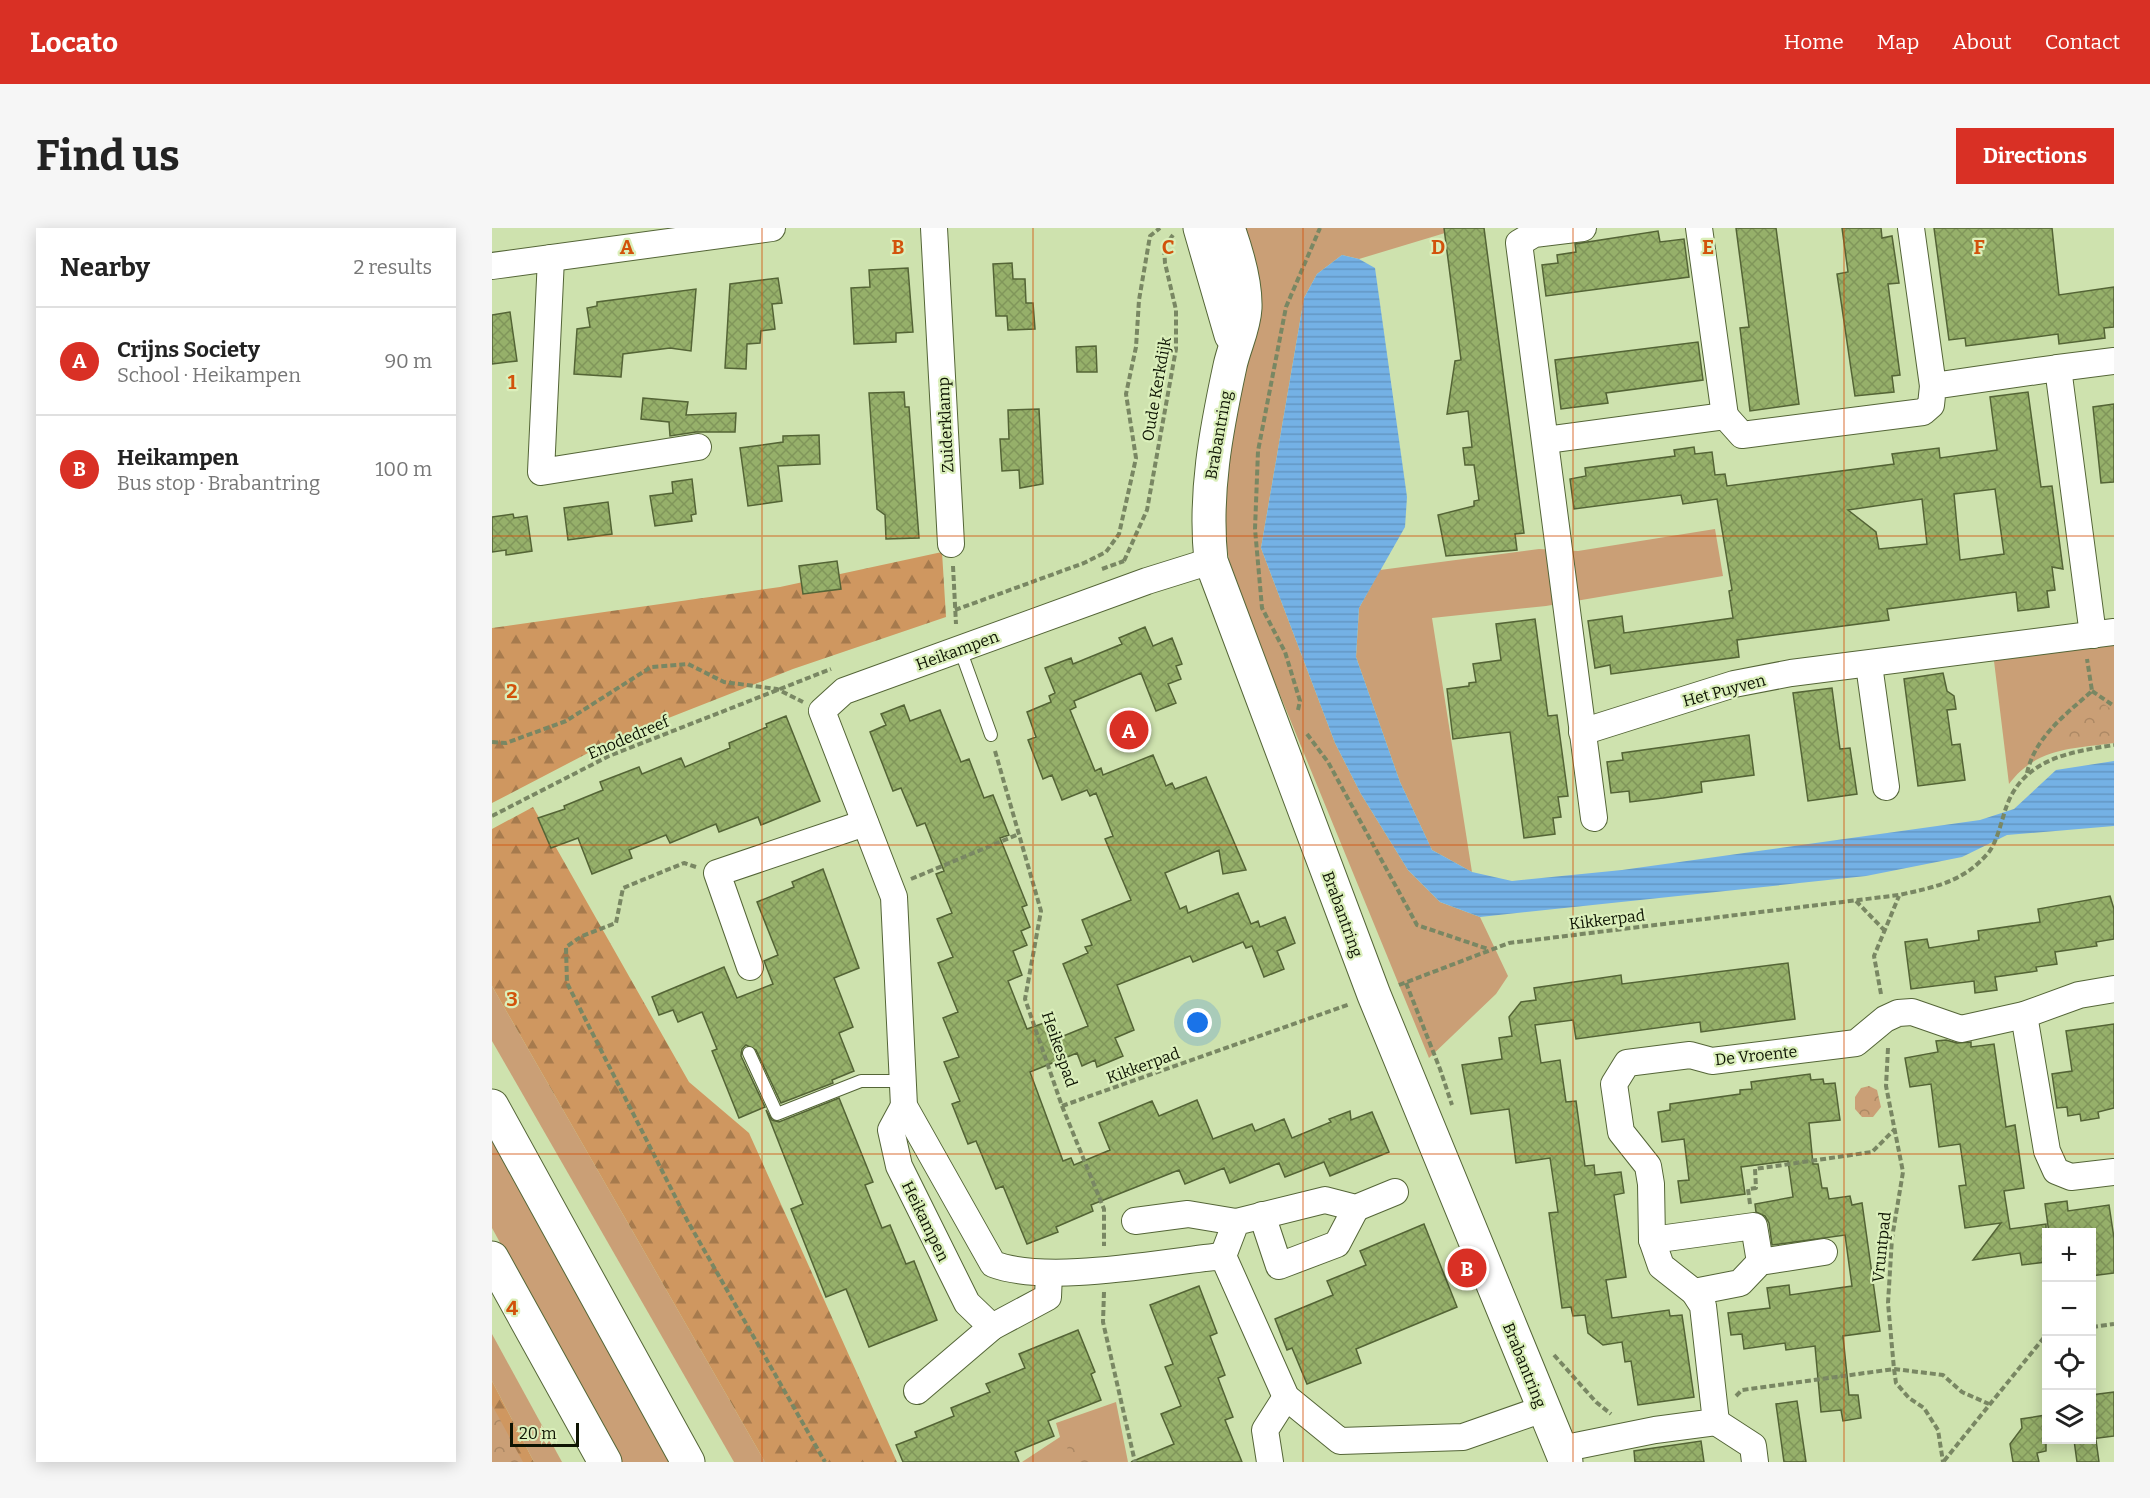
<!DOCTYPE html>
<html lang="en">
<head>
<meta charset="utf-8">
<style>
  :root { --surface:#fff; --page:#f6f6f6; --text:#222; --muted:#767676; --line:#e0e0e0; --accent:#d93025 }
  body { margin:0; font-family:Bitter,serif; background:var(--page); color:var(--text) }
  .controls { position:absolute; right:18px; bottom:18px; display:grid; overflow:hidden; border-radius:0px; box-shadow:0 3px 15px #0003 }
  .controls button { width:54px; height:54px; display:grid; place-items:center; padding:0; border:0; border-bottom:2px solid var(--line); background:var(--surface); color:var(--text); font:30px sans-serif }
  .scale { position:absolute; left:18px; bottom:15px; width:69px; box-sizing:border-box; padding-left:6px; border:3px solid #0e1403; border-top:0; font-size:16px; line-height:21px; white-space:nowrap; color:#0e1403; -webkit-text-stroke:4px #dbefbb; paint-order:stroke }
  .you { position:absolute; left:706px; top:795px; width:21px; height:21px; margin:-15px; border:4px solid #fff; border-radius:50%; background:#1a73e8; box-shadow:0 0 0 9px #1a73e833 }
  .badge { display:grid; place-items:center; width:39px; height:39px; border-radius:50%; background:var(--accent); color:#fff; font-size:20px; font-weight:700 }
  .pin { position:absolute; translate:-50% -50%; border:3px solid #fff; box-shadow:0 2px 6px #0006 }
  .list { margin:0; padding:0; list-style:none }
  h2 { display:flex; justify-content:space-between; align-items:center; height:78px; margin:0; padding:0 24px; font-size:26px }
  h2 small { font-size:20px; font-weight:400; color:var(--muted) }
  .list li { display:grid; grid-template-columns:39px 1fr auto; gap:18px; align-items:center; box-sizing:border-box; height:108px; padding:0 24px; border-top:2px solid var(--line) }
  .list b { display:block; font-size:22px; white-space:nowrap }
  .list p { margin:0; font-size:20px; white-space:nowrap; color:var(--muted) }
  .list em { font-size:20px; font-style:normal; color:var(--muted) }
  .icon { flex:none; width:33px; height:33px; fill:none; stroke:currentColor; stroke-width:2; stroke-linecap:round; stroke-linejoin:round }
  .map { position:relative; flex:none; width:1622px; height:1234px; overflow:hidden; border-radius:0px }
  header { display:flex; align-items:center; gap:36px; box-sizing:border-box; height:84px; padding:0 30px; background:var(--accent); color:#fff }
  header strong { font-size:28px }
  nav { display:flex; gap:33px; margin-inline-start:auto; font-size:21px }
  .intro { display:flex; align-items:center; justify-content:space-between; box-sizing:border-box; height:144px; padding:0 36px }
  h1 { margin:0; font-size:42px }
  .button { padding:15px 27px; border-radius:0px; background:var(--accent); color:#fff; font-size:21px; font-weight:700 }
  main { display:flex; gap:36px; padding:0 36px }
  aside { flex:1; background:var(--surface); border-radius:0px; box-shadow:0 3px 15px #0003 }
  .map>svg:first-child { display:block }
  .grass { fill:#ca9f76 }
  .forest { fill:url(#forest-firs) }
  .park { fill:url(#park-crowns) }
  .water { fill:url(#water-rules) }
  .building { fill:url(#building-cross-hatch); stroke:#546436; stroke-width:1.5; fill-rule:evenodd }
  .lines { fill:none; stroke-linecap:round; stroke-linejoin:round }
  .lane-casing { stroke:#546537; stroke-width:14 }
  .street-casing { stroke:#546537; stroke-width:28 }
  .secondary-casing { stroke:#546537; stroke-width:35 }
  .highway-casing { stroke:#546537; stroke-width:35 }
  .path { stroke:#798763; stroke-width:4; stroke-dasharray:6 3; stroke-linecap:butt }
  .lane { stroke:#fff; stroke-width:12 }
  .street { stroke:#fff; stroke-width:26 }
  .secondary { stroke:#fff; stroke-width:33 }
  .highway { stroke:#fff; stroke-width:33 }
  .grid { fill:none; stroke:#d2520b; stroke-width:1.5; stroke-opacity:0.55 }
  .labels { text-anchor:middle; stroke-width:4.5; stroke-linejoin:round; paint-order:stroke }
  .street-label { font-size:16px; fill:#0e1403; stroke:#dbefbb }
  .grid-label { font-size:20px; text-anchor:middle; font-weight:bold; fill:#d2520b; stroke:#dbefbb; stroke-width:4.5; stroke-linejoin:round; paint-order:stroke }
</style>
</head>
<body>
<header>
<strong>Locato</strong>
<nav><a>Home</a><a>Map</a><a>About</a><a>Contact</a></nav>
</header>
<div class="intro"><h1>Find us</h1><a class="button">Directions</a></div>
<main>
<aside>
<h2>Nearby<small>2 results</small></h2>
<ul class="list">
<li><span class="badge">A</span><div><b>Crijns Society</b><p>School · Heikampen</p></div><em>90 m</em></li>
<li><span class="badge">B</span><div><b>Heikampen</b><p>Bus stop · Brabantring</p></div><em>100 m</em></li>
</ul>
</aside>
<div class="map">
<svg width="1622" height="1234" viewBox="0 0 1622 1234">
  <defs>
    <pattern id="forest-firs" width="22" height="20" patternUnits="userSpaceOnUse" patternTransform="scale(1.5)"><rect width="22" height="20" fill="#cf9760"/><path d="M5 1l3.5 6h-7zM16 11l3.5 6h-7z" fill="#a67a4d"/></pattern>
    <pattern id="park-crowns" width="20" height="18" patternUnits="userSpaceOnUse" patternTransform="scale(1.5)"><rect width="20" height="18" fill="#ca9f76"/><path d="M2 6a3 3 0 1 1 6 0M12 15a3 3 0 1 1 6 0" fill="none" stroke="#ac8864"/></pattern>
    <pattern id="water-rules" width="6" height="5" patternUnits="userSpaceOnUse" patternTransform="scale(1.5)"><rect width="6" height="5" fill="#74b1e5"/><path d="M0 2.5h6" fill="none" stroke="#6397c3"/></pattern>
    <pattern id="building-cross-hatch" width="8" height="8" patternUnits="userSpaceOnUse" patternTransform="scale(1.5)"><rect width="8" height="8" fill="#96b06a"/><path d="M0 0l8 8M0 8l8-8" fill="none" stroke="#80965a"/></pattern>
  </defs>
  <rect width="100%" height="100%" fill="#cee2ae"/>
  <!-- grass -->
  <g class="grass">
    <path d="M744,0H952L953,5L867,31L850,27L825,46L812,70L769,320L843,515L869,566L916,642L948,674L988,689L1016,748L1004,766L937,830L740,350L730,290Z"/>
    <path d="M1223,301L1231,348L1054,378L940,390L980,644L940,622L908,554L864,429L867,380L888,342L1047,321L1086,323Z"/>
    <path d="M1622,416V515C1580,521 1545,519 1517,556L1502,433Z"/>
    <path d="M0,758L273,1234H242L0,813Z"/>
    <path d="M0,906L183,1234H129L0,1000Z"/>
    <path d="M0,1106L70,1234H42L0,1153Z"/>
    <path d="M624,1174L636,1234H530L568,1209L564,1195Z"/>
  </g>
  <!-- forest -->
  <g class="forest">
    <path d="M450,324L454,389L301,441L123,511L0,575V400L288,359Z"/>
    <path d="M41,579L197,854L257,905L405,1234H273L0,758V601Z"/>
    <path d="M0,1153L42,1234H0Z"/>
  </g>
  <!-- park -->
  <g class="park">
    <path d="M1601,469L1622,483V507L1550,517Z"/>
    <path d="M1377,858L1385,862L1389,879L1381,889H1370L1363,881V869L1369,860Z"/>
    <path d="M0,1177L31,1234H0Z"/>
    <path d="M576,1213L594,1216L601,1234H574Z"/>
  </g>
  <!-- water -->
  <path class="water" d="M850,27L867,31L883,40L915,269L913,299L867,380L864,429L908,554L940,622L980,644L1020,653L1130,642L1488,592L1522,581L1564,542L1622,533V598L1515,607L1470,629L1374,648L988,689L948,674L916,642L869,566L843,515L769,320L812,70L825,46Z"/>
  <!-- building -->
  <g class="building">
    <path d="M952,0H992L1032,305L1023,306L1025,322L954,328L946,287L982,278V273L987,272L982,237H973L971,220L980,219L976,183L955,186L963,133L969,132Z"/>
    <path d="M1244,0H1284L1307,176L1258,183L1248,100L1257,99Z"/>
    <path d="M1350,0H1389L1390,10L1400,8L1407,55L1396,56L1408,147L1400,148L1402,164L1363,168L1345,46L1356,44Z"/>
    <path d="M1442,0H1560L1567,67L1622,59V99L1612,100L1613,110L1567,116L1566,106L1474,118L1473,110L1457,112Z"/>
    <path d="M1166,3L1168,14L1192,11L1197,49L1054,68L1050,37L1066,35L1065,27L1084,24L1083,16Z"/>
    <path d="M520,35L521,51H533L534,75H541L543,101L516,102L515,88H504L501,36Z"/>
    <path d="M416,40L421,104L404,105V114L362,116L359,60L378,59L377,42Z"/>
    <path d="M286,50L290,75L280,76L283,101L269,103L268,115L255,116L254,141L233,140L238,56Z"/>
    <path d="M204,61L199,123L178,120L131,126L129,149L82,146L85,101L98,99L95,80L105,78V74Z"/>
    <path d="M18,84L25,133L0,136V87Z"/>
    <path d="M1206,114L1211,152L1114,165L1116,175L1069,181L1063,132Z"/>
    <path d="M604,118L605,144H585L584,119Z"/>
    <path d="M412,164L413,179H417L427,310L394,311L393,287L385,281L377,165Z"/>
    <path d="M1536,164L1549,259L1560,258L1571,341L1560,339L1563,362L1555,363L1557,379L1526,383L1524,364L1395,381L1397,392L1245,412L1247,429L1119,446L1118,437L1103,440L1096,393L1130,388L1132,405L1241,390L1237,363L1240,362L1225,271L1191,276L1189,267L1082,281L1078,251L1094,248L1093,240L1183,228L1182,222L1202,219L1203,226L1220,224L1223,247L1233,246L1235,258L1402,236L1400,226L1447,220L1448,230L1505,222L1498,169ZM1503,261L1512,326L1468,332L1462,266ZM1430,271L1435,316L1387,321L1384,304L1356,282Z"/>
    <path d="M151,170L196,174L194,187L244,185L243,204H204L178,208L177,194L149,191Z"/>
    <path d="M1622,176V254L1609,255L1601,179Z"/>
    <path d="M547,181L551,256L528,260L527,242L510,243L508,211H517L516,182Z"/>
    <path d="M327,207L328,236L286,238L290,273L256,278L248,220L291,214V208Z"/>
    <path d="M200,251L204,286L199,287L200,293L163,298L158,268L181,265L180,254Z"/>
    <path d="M116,274L120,306L76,312L72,280Z"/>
    <path d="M21,286L22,290L35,288L40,323L14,327V322L0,324V289Z"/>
    <path d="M345,333L349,361L311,366L307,338Z"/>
    <path d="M1043,391L1056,488L1065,487L1076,568L1066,569L1069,589L1061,590L1063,606L1032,610L1018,504L961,511L955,461L977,458V455L984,454L981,436L1009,432L1004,396Z"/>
    <path d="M653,399L661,418L680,410L690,436L684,438L689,451L676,456L684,475L664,483L649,445L582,473L584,479L578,482L603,543L609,540L611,547L661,527L674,558L680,555L683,561L714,549L754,642L731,646L727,622L673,645L688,681L694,678L696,685L746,665L759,696L766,693L768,699L793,689L803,715L785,723L792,741L772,749L760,718L754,720L751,714L701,734L698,728L625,757L642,802L623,810L631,828L605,839L603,832L590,838L585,825L538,844L571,933L579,930L582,937L618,922L607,895L660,873L667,888L705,872L721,911L760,896L763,903L792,891L800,910L839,894L837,891L858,883L859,892L880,884L897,924L838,948L832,934L793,949L787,935L738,955L732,940L693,956L687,942L599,977L601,983L564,999L566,1004L535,1016L511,958L504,961L484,913L476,916L460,876L468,873L452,834L467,829L451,790L466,784L446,735L461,729L445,691L460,685L444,646L452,643L433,595L425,598L409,560L401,563L378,504L394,497L389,486L412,477L418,493L448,482L469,534L477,531L492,570L501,567L517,607L508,610L535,677L530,679L538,699L529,703L535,717L521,723L530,747L516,753L535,801L552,795L559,813L596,798L571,736L596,725L593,719L600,717L590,692L639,672L613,611L621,608L604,565L598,568L595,562L570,572L560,547L551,551L536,512L544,509L535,484L559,474L557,468L563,465L553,440L579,430L581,436L630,416L627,410Z"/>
    <path d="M1451,445L1455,463L1462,468L1464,481L1455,482L1460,517L1468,516L1473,552L1426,558L1412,451Z"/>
    <path d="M1340,460L1348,521L1358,520L1365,566L1316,573L1301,465Z"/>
    <path d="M294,488L328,573L269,597L266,589L227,604L224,596L178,615L174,607L137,622L140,630L100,646L86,610L59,620L46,590L73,581L72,578L111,562L108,554L147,539L150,546L189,530L193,539L238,520L237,515L275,499L274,496Z"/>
    <path d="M1257,507L1262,547L1209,554L1210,564L1171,570L1138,574L1137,563L1119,565L1115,534L1131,532L1130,525Z"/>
    <path d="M331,641L367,740L342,750L361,799L347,805L362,843L340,852L341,855L289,875L264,822L254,817L250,821L249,828L273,879L247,890L220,823L225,821L210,784L186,794L181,782L167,787L160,769L232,739L245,770L281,756L272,733L286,727L265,674L302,659L300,654Z"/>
    <path d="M1618,668L1622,681V711L1604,714L1605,718L1563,724L1565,736L1544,739L1545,743L1503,749L1505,762L1483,765L1482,753L1419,761L1413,714L1435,711L1437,720L1487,712L1486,703L1548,694L1546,681Z"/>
    <path d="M1296,735L1303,791L1209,804L1208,794L1084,811L1081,792L1043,797L1049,835L1068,832L1074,874L1084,873L1093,938L1102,937L1103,947L1129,944L1132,965L1122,967L1134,1049L1114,1052L1120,1090L1177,1082L1178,1088L1190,1087L1202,1169L1146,1177L1139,1133L1133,1134L1130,1114L1111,1117L1096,1105L1093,1087L1081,1088L1079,1079L1070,1080L1057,985L1066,984L1058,930L1024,935L1017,881L979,886L970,837L1010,831L1007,810L1020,808L1017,789L1029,774L1044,772L1042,760L1129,747L1130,756Z"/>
    <path d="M1622,796V880L1606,884L1607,890L1589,893L1588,886L1576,888L1575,879L1565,880L1560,846L1580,843L1574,803Z"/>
    <path d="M1454,812L1465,815L1479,814V819L1502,816L1514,899L1523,897L1532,960L1512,963L1518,1001L1554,996V1034L1530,1037L1528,1025L1481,1032L1509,995L1473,1000L1467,958L1474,957L1468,916L1447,919L1439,856L1418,859L1413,830L1446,824L1444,813Z"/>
    <path d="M1318,846L1319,852L1331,851L1332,856L1343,855L1348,892L1317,895L1321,936H1326L1330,960H1335L1337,971L1358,968L1360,977L1370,975L1388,1103L1351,1108L1357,1167H1366L1369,1190L1351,1193L1349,1182L1329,1184L1323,1118L1294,1122L1293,1115L1252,1121L1250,1106L1239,1107L1236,1085L1278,1080L1275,1060L1297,1057L1298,1067L1360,1058L1353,1007L1280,1017L1277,995L1273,988L1264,984L1263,976L1301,969L1296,933L1249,939L1253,966L1189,975L1186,953L1197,952L1192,911L1170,914L1166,884L1178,882V876L1248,866V862L1260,861L1259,854Z"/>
    <path d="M347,870L381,954L373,957L390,1000L398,997L414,1036L422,1033L445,1092L377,1119L354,1061L334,1069L299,981L311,976L274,882L280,892L287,894Z"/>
    <path d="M1575,973L1576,983L1617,977L1622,1010V1045L1599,1048V1005H1557L1553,976Z"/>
    <path d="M932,996L965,1079L864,1121L869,1135L815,1156L800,1120L795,1122L783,1091L841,1067L835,1053L874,1037L868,1023Z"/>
    <path d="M707,1058L725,1105L718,1108L733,1147L726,1150L741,1189L733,1192L750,1234H639L682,1216L669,1186L689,1178L673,1139L681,1136L658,1077Z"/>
    <path d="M586,1102L603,1144L599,1146L609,1172L556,1193L562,1208L523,1224L527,1234H411L404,1217L425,1209L423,1204L462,1188L459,1180L498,1164L494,1156L533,1140L527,1126Z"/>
    <path d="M1622,1164V1208L1599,1211V1167Z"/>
    <path d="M1305,1173L1314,1234H1292L1284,1176Z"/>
    <path d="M1554,1187V1223L1545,1225L1547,1234H1521L1518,1216L1530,1200L1529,1191Z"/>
    <path d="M1582,1212H1604L1607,1234H1585Z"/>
    <path d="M1209,1213L1212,1234H1143L1142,1223Z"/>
  </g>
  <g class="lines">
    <defs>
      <g id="lane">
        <path d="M468,421L499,507"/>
        <path d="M257,825L285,886L369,853H411"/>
      </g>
      <g id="street">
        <path d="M442,0L459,316"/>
        <path d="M1091,0L1042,6L1027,15L1102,590"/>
        <path d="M1207,0L1233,188"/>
        <path d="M1419,0L1441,158"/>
        <path d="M59,30L49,244L206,219"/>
        <path d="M0,38L280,0"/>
        <path d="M1566,140L1622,133"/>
        <path d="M1054,212L1233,188L1250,207L1431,184L1439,177L1441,158L1566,140L1601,407"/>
        <path d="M719,333L655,353L352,463L330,483L402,669L412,878L501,1036C556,1057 670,1034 731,1028L794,1169L848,1213L971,1209L1051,1181"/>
        <path d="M1377,437L1394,559"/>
        <path d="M1090,504L1242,456L1299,445L1622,404"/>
        <path d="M258,739L225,645L373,595"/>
        <path d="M1532,787L1555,923L1564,943L1579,949L1622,944"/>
        <path d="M412,878L399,902L407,938L475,1075L500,1099"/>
        <path d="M770,987L787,1038L845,1016L864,980"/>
        <path d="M643,993L696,986L744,994"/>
        <path d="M1160,1012L1262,998L1268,1034"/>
        <path d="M731,1028L744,994L833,972L864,980L903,964"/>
        <path d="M1202,1064L1248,1055L1268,1034L1332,1024"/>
        <path d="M425,1163L500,1099L556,1069L557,1045"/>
        <path d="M1224,1194L1261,1218L1263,1234"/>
        <path d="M1069,1221L1163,1202L1224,1194L1211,1078L1202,1064L1169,1038L1160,1012L1159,956L1156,938L1129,904L1122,856L1135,835L1198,827L1220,833L1364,815L1393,791L1406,785L1420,784L1469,801L1532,787L1587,767L1622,761"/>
        <path d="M778,1234L773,1202L794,1169"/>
      </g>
      <g id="secondary">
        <path d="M708,0L739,107"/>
        <path d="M736,0C745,25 754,54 753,80C752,100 742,119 738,138C724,203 712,266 719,333L882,767L1074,1234"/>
      </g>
      <g id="highway">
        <path d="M0,878L196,1234"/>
        <path d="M0,1030L113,1234"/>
      </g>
    </defs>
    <!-- lane casing -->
    <use href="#lane" class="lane-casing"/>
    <!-- street casing -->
    <use href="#street" class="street-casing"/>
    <!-- secondary casing -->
    <use href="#secondary" class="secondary-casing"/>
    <!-- highway casing -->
    <use href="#highway" class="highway-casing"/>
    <!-- path -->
    <g class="path">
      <path d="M632,333L655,282L684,121V82L673,35L672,19L681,7"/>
      <path d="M461,338L464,396"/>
      <path d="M610,341L632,333"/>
      <path d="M463,382L592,335L614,324L627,306L644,230L634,166L644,119L647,72L658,8L668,0"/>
      <path d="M1600,463L1622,478"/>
      <path d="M806,482L808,473L793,424L770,380L763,301L766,223L794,79L828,0"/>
      <path d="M815,506L836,534L925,697L996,721"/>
      <path d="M0,514L14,515L74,493L159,439L196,436L232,454L285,461L311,474"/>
      <path d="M503,523L549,683L533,771L570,878L612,981V1018"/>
      <path d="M1535,545C1543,509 1573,487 1600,463L1595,431"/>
      <path d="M0,588L117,528L339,441"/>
      <path d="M204,639L192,635L131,660L124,695L90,708L74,719L75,755L195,992L333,1234"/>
      <path d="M419,651L527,606"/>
      <path d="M1364,673L1393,703"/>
      <path d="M914,755L948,841L960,877"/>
      <path d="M907,757L1017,715L1407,667C1443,659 1472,654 1497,624C1506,612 1510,590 1515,577C1533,530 1579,524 1622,517"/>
      <path d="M1389,766L1382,728L1407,668"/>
      <path d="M1396,820L1394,858L1411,944L1400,1010L1396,1075L1402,1141L1404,1155L1417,1170L1432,1180L1446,1202L1451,1234"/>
      <path d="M570,878L858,776"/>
      <path d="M1258,976L1256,961L1264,960L1263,941L1380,924L1403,901"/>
      <path d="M612,1064L611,1094L643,1234"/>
      <path d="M1600,1099L1622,1096"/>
      <path d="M1062,1127L1104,1174L1119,1186"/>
      <path d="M1244,1168L1250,1162L1402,1141L1451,1147L1470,1164L1497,1176"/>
      <path d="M1452,1233L1554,1107"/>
    </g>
    <!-- lane -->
    <use href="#lane" class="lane"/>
    <!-- street -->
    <use href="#street" class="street"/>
    <!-- secondary -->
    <use href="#secondary" class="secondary"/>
    <!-- highway -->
    <use href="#highway" class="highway"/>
  </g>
  <!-- grid -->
  <path class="grid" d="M270,0V1234M541,0V1234M811,0V1234M1081,0V1234M1352,0V1234M0,308H1622M0,617H1622M0,926H1622"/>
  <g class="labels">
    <!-- street labels -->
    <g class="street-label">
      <text transform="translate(664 161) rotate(-80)" y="6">Oude Kerkdijk</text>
      <text transform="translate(453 197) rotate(-93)" y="6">Zuiderklamp</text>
      <text transform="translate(726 207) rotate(-80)" y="6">Brabantring</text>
      <text transform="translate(465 422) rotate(-20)" y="6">Heikampen</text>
      <text transform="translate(1232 462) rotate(-15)" y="6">Het Puyven</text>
      <text transform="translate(136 509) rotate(-23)" y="6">Enodedreef</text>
      <text transform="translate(851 686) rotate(70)" y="6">Brabantring</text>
      <text transform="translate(1115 691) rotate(-7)" y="6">Kikkerpad</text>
      <text transform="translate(568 821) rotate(71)" y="6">Heikespad</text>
      <text transform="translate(1264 827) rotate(-6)" y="6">De Vroente</text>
      <text transform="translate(651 837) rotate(-20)" y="6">Kikkerpad</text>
      <text transform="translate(434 993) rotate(64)" y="6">Heikampen</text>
      <text transform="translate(1389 1019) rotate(-84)" y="6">Vruntpad</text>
      <text transform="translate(1033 1137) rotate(68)" y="6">Brabantring</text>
    </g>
  </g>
  <g class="grid-label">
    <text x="135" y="26">A</text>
    <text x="406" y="26">B</text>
    <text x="676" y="26">C</text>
    <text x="946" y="26">D</text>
    <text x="1216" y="26">E</text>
    <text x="1487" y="26">F</text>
    <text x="20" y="161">1</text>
    <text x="20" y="470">2</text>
    <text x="20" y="778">3</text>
    <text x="20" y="1087">4</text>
  </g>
</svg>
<div class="controls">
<button>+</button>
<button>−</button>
<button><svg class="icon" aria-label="locate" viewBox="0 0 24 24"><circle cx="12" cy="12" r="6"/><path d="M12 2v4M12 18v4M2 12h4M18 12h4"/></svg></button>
<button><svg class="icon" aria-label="layers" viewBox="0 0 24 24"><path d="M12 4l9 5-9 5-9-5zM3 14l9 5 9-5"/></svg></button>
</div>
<div class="scale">20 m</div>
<div class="you"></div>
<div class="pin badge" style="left:637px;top:502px">A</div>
<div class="pin badge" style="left:975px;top:1040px">B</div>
</div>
</main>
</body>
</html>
